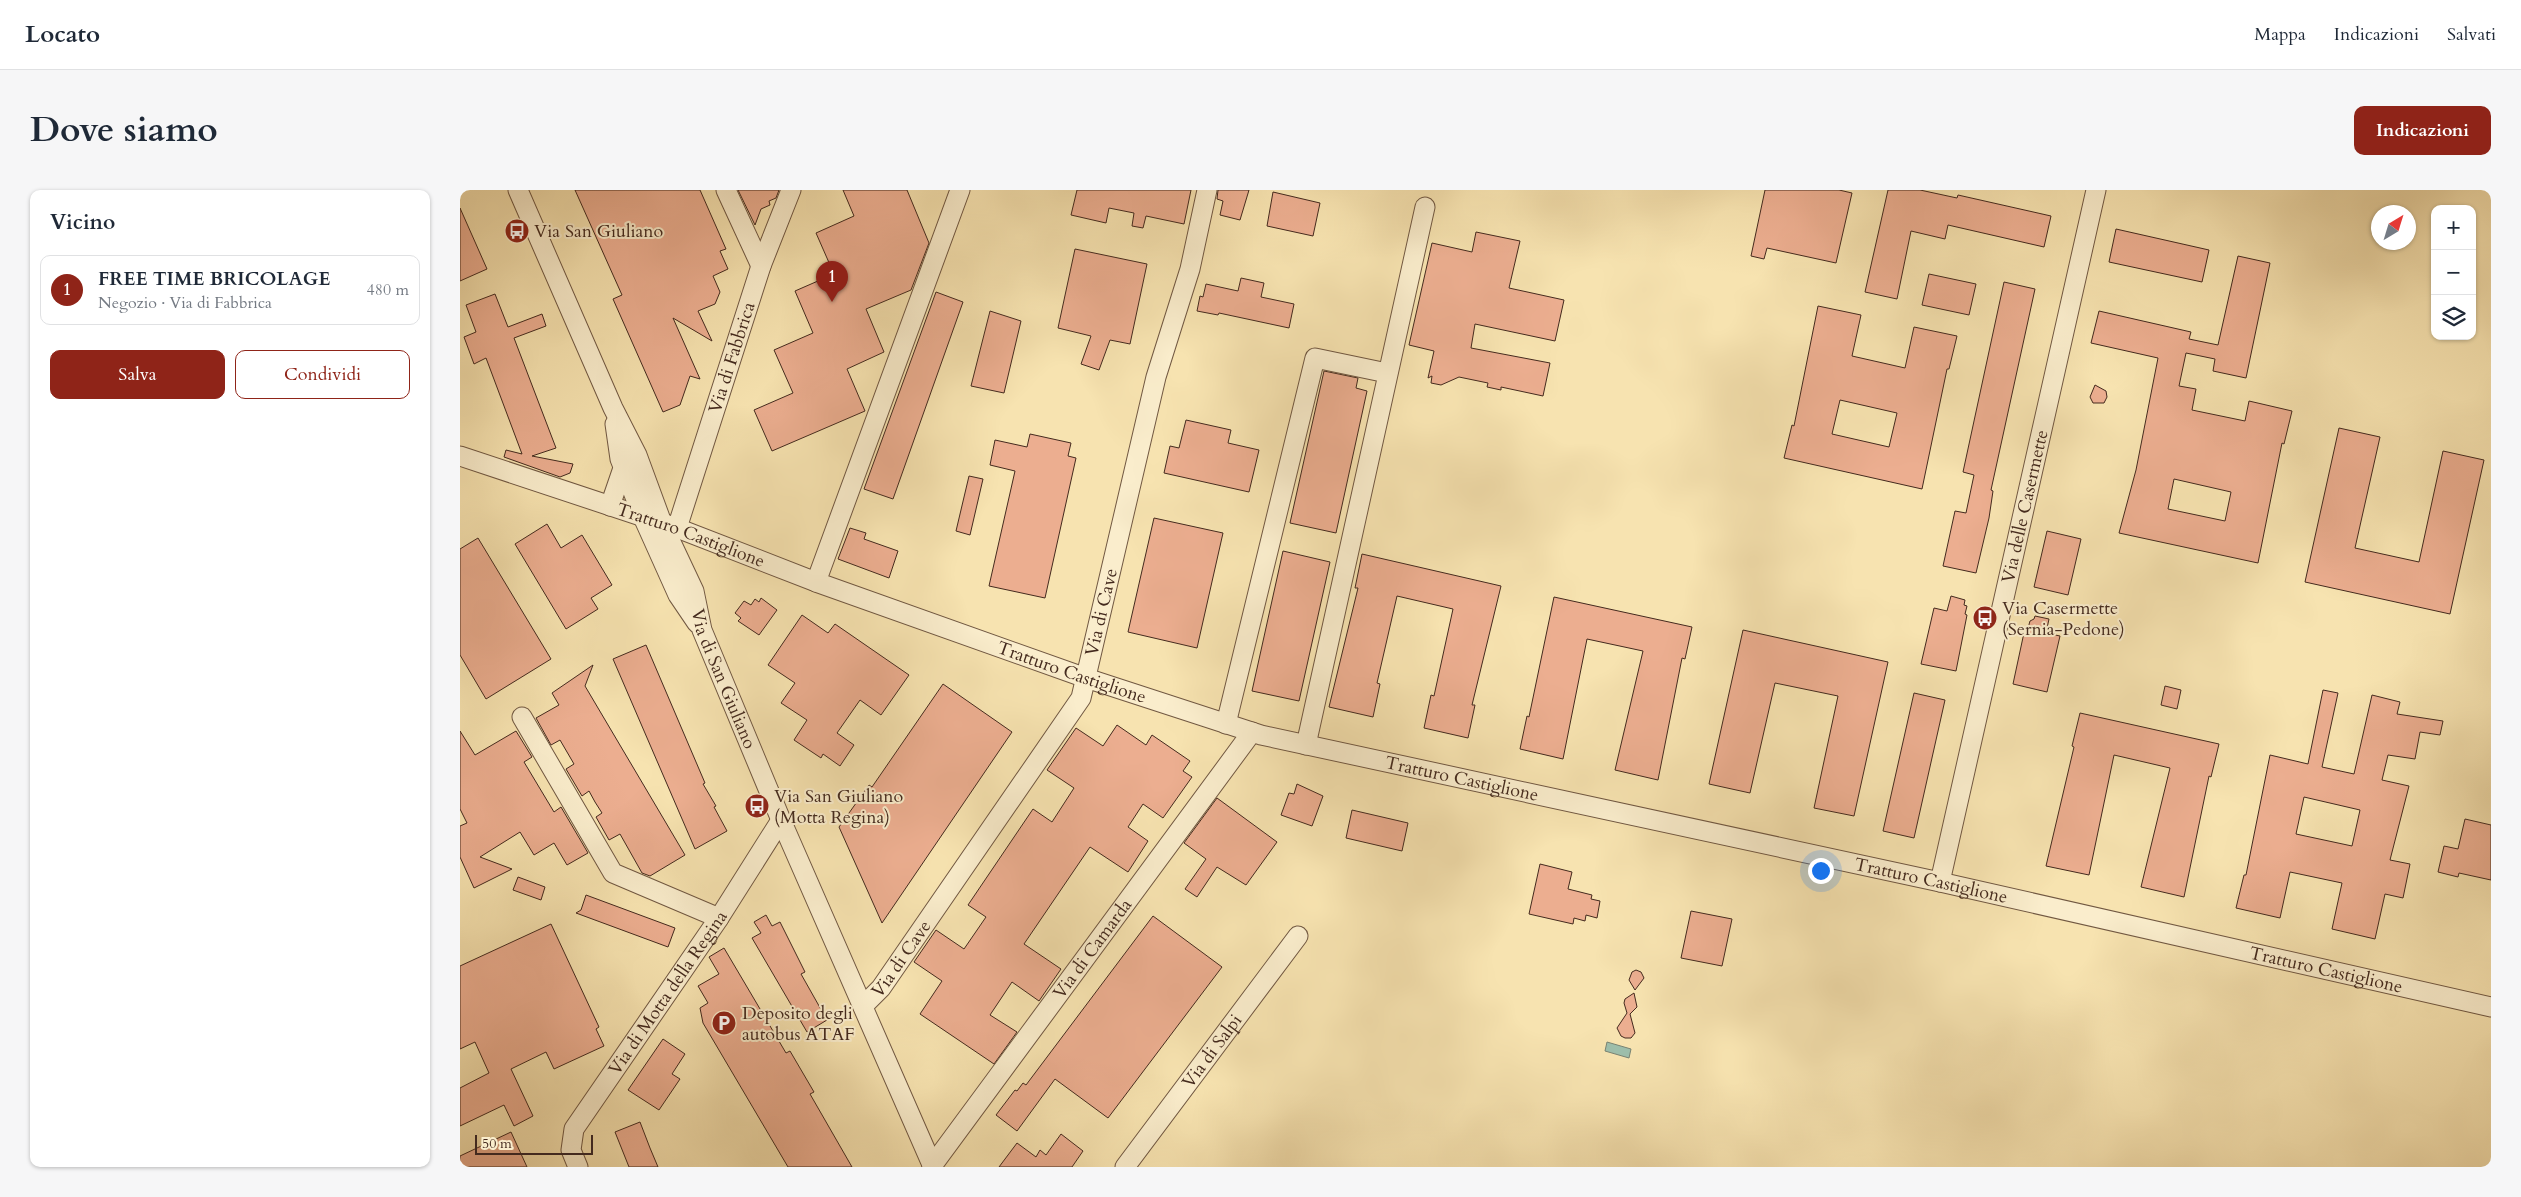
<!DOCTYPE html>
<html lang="it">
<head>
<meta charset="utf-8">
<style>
  :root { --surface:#fff; --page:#f6f6f7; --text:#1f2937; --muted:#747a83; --line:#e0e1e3; --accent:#8f2418 }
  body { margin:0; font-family:Cardo,serif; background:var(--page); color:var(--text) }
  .controls { position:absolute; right:15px; top:15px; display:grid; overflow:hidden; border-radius:10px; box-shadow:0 1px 4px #0004 }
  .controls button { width:45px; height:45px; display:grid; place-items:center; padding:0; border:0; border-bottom:1px solid var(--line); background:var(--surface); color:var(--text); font:25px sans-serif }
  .compass { position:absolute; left:1911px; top:15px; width:45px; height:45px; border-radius:50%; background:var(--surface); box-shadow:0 1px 4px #0004; rotate:38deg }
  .scale { position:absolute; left:15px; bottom:12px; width:118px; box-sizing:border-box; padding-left:5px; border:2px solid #442a1e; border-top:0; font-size:14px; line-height:18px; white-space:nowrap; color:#442a1e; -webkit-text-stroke:4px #faedcc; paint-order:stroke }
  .you { position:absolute; left:1360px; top:680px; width:18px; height:18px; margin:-12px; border:4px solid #fff; border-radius:50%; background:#1a73e8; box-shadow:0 0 0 8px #1a73e833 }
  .badge { display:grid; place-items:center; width:32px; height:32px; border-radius:50%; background:var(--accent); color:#fff; font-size:16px; font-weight:700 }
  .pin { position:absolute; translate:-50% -41px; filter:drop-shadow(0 1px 2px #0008) }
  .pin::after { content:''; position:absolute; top:26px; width:18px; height:15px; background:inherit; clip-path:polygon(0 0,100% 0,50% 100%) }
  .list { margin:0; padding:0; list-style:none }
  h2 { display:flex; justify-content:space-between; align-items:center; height:65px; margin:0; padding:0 20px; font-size:21px }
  h2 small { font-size:16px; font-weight:400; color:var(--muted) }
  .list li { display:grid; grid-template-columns:32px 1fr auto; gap:15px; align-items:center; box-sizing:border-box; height:70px; margin:0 10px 10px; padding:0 10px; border:1px solid var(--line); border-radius:10px }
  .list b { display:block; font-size:19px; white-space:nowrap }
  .list p { margin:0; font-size:16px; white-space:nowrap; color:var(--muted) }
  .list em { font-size:16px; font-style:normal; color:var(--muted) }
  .actions { display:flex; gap:10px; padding:15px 20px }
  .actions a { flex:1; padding:11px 0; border:1px solid var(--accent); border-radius:10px; text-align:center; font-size:18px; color:var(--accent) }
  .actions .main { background:var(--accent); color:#fff }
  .icon { flex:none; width:28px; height:28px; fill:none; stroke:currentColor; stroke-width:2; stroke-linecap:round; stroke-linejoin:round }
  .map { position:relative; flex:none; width:2031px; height:977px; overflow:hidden; border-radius:10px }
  header { display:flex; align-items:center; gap:30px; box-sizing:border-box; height:70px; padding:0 25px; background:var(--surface); border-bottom:1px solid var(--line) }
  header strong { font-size:24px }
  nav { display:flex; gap:28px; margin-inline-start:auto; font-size:18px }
  .intro { display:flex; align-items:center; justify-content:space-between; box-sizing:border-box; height:120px; padding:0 30px }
  h1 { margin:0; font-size:35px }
  .button { padding:12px 22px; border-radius:10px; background:var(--accent); color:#fff; font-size:18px; font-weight:700 }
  main { display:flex; gap:30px; padding:0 30px }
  aside { flex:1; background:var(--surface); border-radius:10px; box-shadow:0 1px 4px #0004 }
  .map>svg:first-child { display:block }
  .water { fill:#9dbeab; stroke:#798373 }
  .building { fill:#ecae90; stroke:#442a1e; fill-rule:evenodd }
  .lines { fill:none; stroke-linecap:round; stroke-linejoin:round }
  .minor-casing { stroke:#715842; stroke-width:21 }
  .minor { stroke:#faedcc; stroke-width:19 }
  .labels { text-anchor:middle; stroke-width:4; stroke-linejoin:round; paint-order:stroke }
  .poi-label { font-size:18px; fill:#442a1e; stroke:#faedcc; text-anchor:start }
  .street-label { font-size:18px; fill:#442a1e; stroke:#faedcc }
</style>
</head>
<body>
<header>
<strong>Locato</strong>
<nav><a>Mappa</a><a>Indicazioni</a><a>Salvati</a></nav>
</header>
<div class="intro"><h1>Dove siamo</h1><a class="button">Indicazioni</a></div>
<main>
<aside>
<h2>Vicino<small></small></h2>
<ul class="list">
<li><span class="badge">1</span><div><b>FREE TIME BRICOLAGE</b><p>Negozio · Via di Fabbrica</p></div><em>480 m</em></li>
</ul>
<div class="actions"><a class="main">Salva</a><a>Condividi</a></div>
</aside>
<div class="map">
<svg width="2031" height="977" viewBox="0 0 2031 977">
  <rect width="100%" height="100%" fill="#f7e3b0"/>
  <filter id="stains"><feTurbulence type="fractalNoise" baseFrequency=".004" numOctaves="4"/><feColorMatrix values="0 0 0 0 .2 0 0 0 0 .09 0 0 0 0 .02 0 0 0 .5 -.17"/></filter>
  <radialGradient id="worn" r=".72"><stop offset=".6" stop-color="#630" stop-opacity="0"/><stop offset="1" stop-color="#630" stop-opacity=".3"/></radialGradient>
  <!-- water -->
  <path class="water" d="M1147,852L1171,859L1169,868L1145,861Z"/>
  <!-- building -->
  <g class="building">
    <path d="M115,0H240L266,59L260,61L268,79L253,86L260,102L255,114L238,121L252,151L213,128L240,189L230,186L220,215L203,222L153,109L162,105Z"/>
    <path d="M278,0H319L316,8L309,11L310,15L301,19L295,35Z"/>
    <path d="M383,0H447L469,53L451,100L406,119L424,162L387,179L405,221L312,261L294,220L333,203L314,160L353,143L335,101L374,84L356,43L394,26Z"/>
    <path d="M617,0H731L724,34L686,26L683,38L672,36L674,23L649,18L646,33L611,25Z"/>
    <path d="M758,0H789L780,30L760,25L763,11L757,9Z"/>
    <path d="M1305,0H1379L1392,3L1376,73L1307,58L1304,69L1291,66Z"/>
    <path d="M1428,0H1460L1497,8L1498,5L1591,26L1584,57L1488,35L1485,49L1451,41L1437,109L1405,102Z"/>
    <path d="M813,2L860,13L853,46L807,36Z"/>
    <path d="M0,18L27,79L0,91Z"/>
    <path d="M1656,39L1749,60L1742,92L1649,72Z"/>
    <path d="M1016,42L1060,51L1049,98L1104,110L1095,151L1015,134L1011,158L1090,173L1083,206L1041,197V200L1027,197L1028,193L999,187L981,195L971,193L972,186L968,188L974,161L949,155L972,53L1012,62Z"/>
    <path d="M615,59L687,74L670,154L650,150L639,180L621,174L631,146L598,138Z"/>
    <path d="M1778,66L1810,73L1786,188L1753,181L1755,169L1726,163L1719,196L1736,199L1732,220L1785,231L1789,211L1832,221L1824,254L1822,253L1798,373L1659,343L1676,280L1698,168L1631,153L1639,121L1731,142L1729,149L1758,155ZM1714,289L1771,302L1765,331L1708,319Z"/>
    <path d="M1469,84L1516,94L1509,125L1462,115Z"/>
    <path d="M781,88L804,93L801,107L834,114L829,138L759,123L758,125L737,121L740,106L743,107L746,94L778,101Z"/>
    <path d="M1544,92L1575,99L1531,300L1533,301L1529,328L1516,383L1483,376L1495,321L1506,323L1514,285L1503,282Z"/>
    <path d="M476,102L503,112L433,309L404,299Z"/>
    <path d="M35,104L48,137L82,124L86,136L54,148L96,258L72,266L113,274L110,283L100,287L44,267L46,260L62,264L26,168L14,174L4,147L16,142L6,115Z"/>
    <path d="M1358,116L1401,125L1392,166L1445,178L1454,137L1497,146L1489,179H1487L1462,299L1324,268L1332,235L1334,236ZM1380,210L1437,223L1429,257L1372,244Z"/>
    <path d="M530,121L561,131L544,203L511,196Z"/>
    <path d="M864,181L898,188L896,198L907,201L876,343L830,333Z"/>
    <path d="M1635,195L1646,201L1647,207L1644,213H1633L1630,207Z"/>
    <path d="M726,230L771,240L768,253L799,260L789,302L704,283L710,256L719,258Z"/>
    <path d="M1879,238L1920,247L1895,358L1959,372L1983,261L2024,270L1990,424L1845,392Z"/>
    <path d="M570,244L611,253L608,266L616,268L585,408L529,396L555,281L530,275L535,250L567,257Z"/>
    <path d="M509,286L523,289L510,345L496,341Z"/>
    <path d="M694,328L763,343L737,458L668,442Z"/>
    <path d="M87,334L101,358L122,345L152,395L131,408L138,419L106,439L55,354Z"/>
    <path d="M390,338L406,343L404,349L438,361L429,388L378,369Z"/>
    <path d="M1587,341L1621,349L1608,405L1574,397Z"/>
    <path d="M18,348L91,469L26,509L0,465V359Z"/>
    <path d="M823,361L870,372L839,511L792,501Z"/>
    <path d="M902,364L1041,396L1012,515H1015L1008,548L964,538L971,505L974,506L993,419L937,406L917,493L920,494L913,527L869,517L898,398H895Z"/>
    <path d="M1491,406L1505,410L1504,415L1507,416L1505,424L1507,425L1496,481L1461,474L1474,418L1487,421Z"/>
    <path d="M1094,407L1232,437L1225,469L1222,468L1198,590L1155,580L1183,461L1127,449L1103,569L1060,559L1067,526L1069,527Z"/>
    <path d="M301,408L317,420L299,445L278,431L281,428L275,423L284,411L291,415L295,409L299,412Z"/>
    <path d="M342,425L368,443L375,434L449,485L421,525L400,510L377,543L394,555L380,576L363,564L361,568L334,550L347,530L321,513L335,493L308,475Z"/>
    <path d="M1575,426L1589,429L1586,443L1600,446L1587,502L1553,494L1565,438H1568L1570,431L1574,429Z"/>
    <path d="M1283,440L1428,472L1394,626L1354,618L1378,506L1315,493L1290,603L1249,594Z"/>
    <path d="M186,455L245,593L243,594L256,616L254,617L267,641L235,659L153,469Z"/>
    <path d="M133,475L125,496L225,665L190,686L182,683L160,644L149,650L136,627L142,623L135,612L129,601L122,606L106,579L114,574L100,550L91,555L76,528L99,515L92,503Z"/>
    <path d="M483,494L552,542L422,733L379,637L409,595L412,597Z"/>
    <path d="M1705,496L1721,500L1717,519L1701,515Z"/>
    <path d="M1863,500L1878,503L1862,577L1894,584L1912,505L1940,512L1937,524L1983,531L1980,545L1960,542L1955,569L1928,565L1922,590L1949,596L1930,670L1950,674L1943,708L1925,704L1915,749L1872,739L1882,693L1830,682L1820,728L1776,718L1784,685H1786L1810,565L1848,574ZM1844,607L1900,620L1892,656L1836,644Z"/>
    <path d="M1454,503L1485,510L1454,648L1423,641Z"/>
    <path d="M1620,523L1759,554L1751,587L1749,586L1724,707L1681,697L1710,578L1654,565L1629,685L1586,676L1614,557L1612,556Z"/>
    <path d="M657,535L686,555L692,545L730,571L723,581L732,587L703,628L683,614L668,637L688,651L668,682L630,657L564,754L601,779L579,811L552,792L530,825L557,842L534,874L460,824L482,791L454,772L476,740L504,759L526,727L508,715L573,619L592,632L614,598L587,580L616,538L643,556Z"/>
    <path d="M0,541L15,565L56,541L72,567L64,572L94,622L101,617L128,663L107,675L94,653L74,665L60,642L20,667L52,679L14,698L0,667V636L7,633L0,619Z"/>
    <path d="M837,594L863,606L852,636L821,625L829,603L834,604Z"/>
    <path d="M757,608L817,652L786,695L757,677L737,707L725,699L746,669L724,653Z"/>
    <path d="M892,620L948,633L942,661L886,648Z"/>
    <path d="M2005,629L2031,635V690L1999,683L1998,687L1978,682L1984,656L1998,659Z"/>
    <path d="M1080,674L1112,682L1108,699L1132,705L1131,709L1140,711L1137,728L1126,725L1125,731L1114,728L1113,734L1069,724Z"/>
    <path d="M58,687L85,697L81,710L53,700Z"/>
    <path d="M126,705L215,738L208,757L116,723L121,720Z"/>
    <path d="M1231,721L1272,729L1262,776L1221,768Z"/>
    <path d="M306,725L312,736L320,732L345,782L341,784L367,830L347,842L292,748L301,743L294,732Z"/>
    <path d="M693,726L762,777L648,928L595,889L557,941L536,925L555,900L557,901L563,893L566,895Z"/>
    <path d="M91,734L139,837L136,839L144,856L94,879L86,862L51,879L73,926L54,936L44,915L0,936V898L29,883L15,852L0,859V776Z"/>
    <path d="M264,758L326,863L330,861L354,902L350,904L392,977H328L243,833L240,818L248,813L238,796L259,784L249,767Z"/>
    <path d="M1176,780L1181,782L1184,788L1175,800L1169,790L1172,782Z"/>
    <path d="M1174,803L1177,817L1170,824L1175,843L1171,848H1165L1161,846L1157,838L1167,823L1164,813L1165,809Z"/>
    <path d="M203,849L225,864L212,884L220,889L199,920L168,900Z"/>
    <path d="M180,932L190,958L198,977H169L155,942Z"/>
    <path d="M51,942L67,977H0V966Z"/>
    <path d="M601,944L623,961L612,977H539L557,953L576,967L580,960L586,965Z"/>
  </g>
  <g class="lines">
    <defs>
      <g id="minor">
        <path id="s1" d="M58,0L153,218L177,265L202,333L234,401L242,440L321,630L473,977"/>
        <path d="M266,0L301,76"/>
        <path d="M155,234L160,269L183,327L218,405L237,433"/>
        <path id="s2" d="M0,266L217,338L356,392L626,488L801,545L1480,692L2031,817"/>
        <path d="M150,316L163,278"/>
        <path id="s3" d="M217,338L301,76L331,0"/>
        <path d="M356,392L500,0"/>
        <path d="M62,527L153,683L259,728"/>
        <path d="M766,534L855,168L927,183"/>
        <path d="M846,555L965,17"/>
        <path id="s4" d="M1480,692L1636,0"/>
        <path id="s5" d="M403,816L421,798L621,508L696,187L730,79L747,0"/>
        <path id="s6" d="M472,976L792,542"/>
        <path id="s7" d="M118,977L111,960L114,939L259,728L321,630"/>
        <path id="s8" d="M665,977L838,746"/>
      </g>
    </defs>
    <!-- minor casing -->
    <use href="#minor" class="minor-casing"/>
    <!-- minor -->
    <use href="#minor" class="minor"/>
  </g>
  <!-- icons -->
  <defs>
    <symbol id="bus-disc" viewBox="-11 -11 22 22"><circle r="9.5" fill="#8f2418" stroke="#faedcc"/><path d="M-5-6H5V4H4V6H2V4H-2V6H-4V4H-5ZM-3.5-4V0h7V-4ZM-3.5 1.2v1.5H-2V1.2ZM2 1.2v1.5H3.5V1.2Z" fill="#fff"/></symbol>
    <symbol id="parking-disc" viewBox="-11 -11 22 22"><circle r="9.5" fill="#8f2418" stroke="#faedcc"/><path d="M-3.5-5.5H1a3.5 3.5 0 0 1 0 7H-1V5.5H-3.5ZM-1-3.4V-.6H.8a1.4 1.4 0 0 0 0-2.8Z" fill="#fff"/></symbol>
  </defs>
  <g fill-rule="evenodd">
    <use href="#bus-disc" x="43" y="27" width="28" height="28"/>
    <use href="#bus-disc" x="1511" y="414" width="28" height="28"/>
    <use href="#bus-disc" x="283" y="602" width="28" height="28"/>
    <use href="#parking-disc" x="250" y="819" width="28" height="28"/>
  </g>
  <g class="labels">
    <!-- poi labels -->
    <g class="poi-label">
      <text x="74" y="47">Via San Giuliano</text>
      <text x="1542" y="424">Via Casermette<tspan x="1542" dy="21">(Sernia-Pedone)</tspan></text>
      <text x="314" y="612">Via San Giuliano<tspan x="314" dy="21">(Motta Regina)</tspan></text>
      <text x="282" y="829">Deposito degli<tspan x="282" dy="21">autobus ATAF</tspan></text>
    </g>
    <!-- street labels -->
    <g class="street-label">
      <text dy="6" stroke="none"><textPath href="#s3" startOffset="179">Via di Fabbrica</textPath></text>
      <text dy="6" stroke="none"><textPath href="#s4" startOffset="385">Via delle Casermette</textPath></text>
      <text dy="6" stroke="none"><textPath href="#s2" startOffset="244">Tratturo Castiglione</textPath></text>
      <text dy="6" stroke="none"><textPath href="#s5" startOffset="466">Via di Cave</textPath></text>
      <text dy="6" stroke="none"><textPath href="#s2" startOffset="649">Tratturo Castiglione</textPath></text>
      <text dy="6" stroke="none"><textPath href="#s1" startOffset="531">Via di San Giuliano</textPath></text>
      <text dy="6" stroke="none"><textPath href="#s2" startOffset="1054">Tratturo Castiglione</textPath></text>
      <text dy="6" stroke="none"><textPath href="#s2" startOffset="1534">Tratturo Castiglione</textPath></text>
      <text dy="6" stroke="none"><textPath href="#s6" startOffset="270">Via di Camarda</textPath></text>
      <text dy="6" stroke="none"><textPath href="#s5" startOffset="61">Via di Cave</textPath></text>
      <text dy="6" stroke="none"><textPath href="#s2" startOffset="1939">Tratturo Castiglione</textPath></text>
      <text dy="6" stroke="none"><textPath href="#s7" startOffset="205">Via di Motta della Regina</textPath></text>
      <text dy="6" stroke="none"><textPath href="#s8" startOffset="145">Via di Salpi</textPath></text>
    </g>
  </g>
  <rect width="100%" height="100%" filter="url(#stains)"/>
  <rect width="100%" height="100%" fill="url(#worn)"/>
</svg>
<div class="controls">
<button>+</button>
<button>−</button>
<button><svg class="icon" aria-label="layers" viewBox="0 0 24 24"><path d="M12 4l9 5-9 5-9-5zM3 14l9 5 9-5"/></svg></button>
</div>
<svg class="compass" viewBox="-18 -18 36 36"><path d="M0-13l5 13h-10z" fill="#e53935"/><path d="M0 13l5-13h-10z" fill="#747a83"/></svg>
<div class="scale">50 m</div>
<div class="you"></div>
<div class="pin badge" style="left:372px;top:112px">1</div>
</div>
</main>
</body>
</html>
